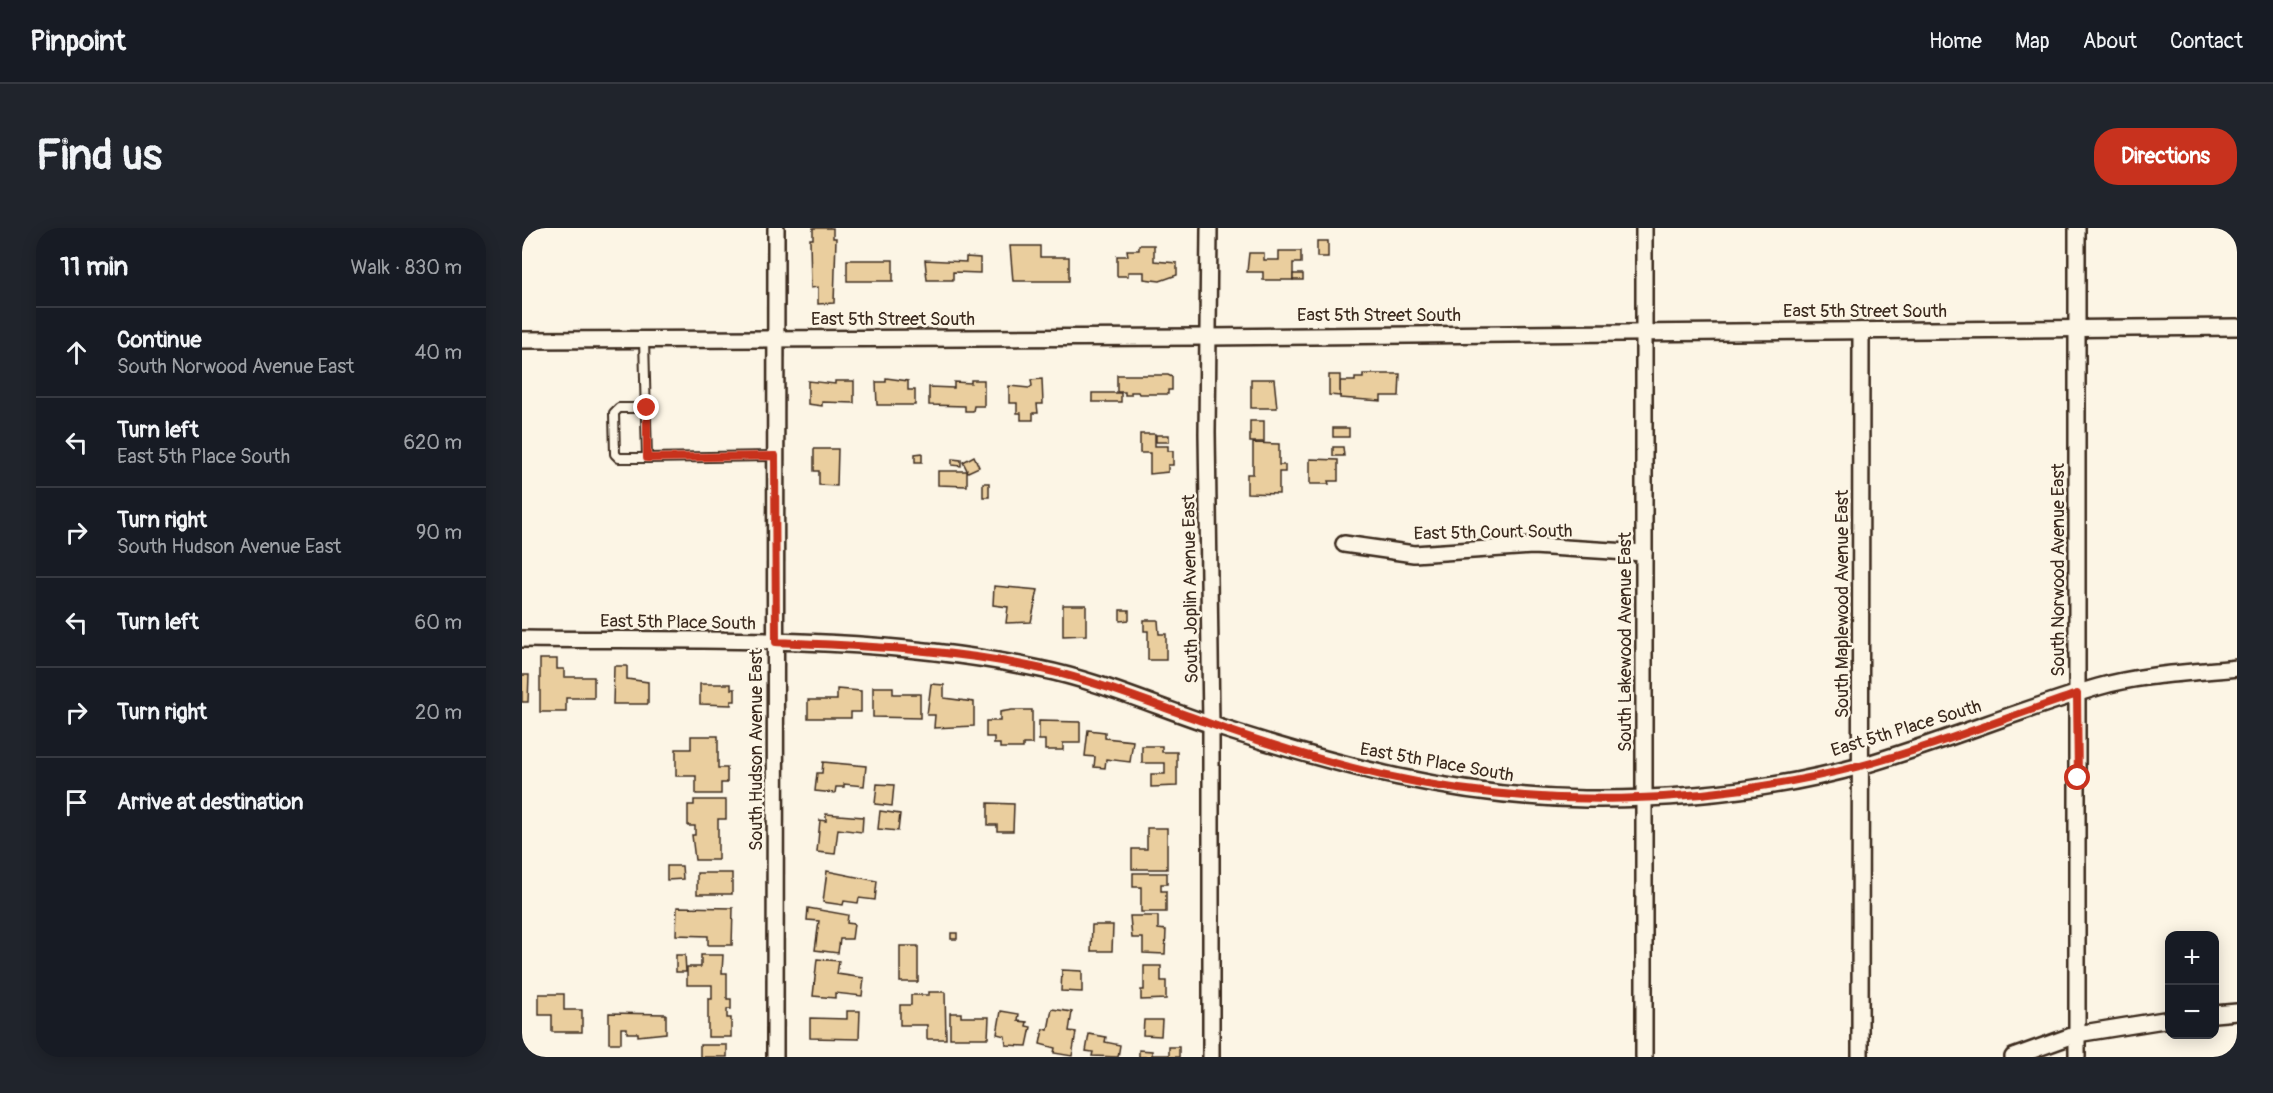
<!DOCTYPE html>
<html lang="en">
<head>
<meta charset="utf-8">
<style>
  :root { --surface:#171b24; --page:#20242c; --text:#f1f3f6; --muted:#9ea1a6; --line:#363941; --accent:#c8321e }
  body { margin:0; font-family:Pangolin,sans-serif; background:var(--page); color:var(--text) }
  .controls { position:absolute; right:18px; bottom:18px; display:grid; overflow:hidden; border-radius:12px; box-shadow:0 3px 15px #0003 }
  .controls button { width:54px; height:54px; display:grid; place-items:center; padding:0; border:0; border-bottom:2px solid var(--line); background:var(--surface); color:var(--text); font:30px sans-serif }
  .stop { position:absolute; width:18px; height:18px; margin:-14px; border:4px solid #c8321e; border-radius:50%; background:#fff }
  .stop.end { background:#c8321e; border-color:#fff; box-shadow:0 2px 6px #0008 }
  .list { margin:0; padding:0; list-style:none }
  h2 { display:flex; justify-content:space-between; align-items:center; height:78px; margin:0; padding:0 24px; font-size:26px }
  h2 small { font-size:20px; font-weight:400; color:var(--muted) }
  .list li { display:grid; grid-template-columns:39px 1fr auto; gap:18px; align-items:center; box-sizing:border-box; height:90px; padding:0 24px; border-top:2px solid var(--line) }
  .list b { display:block; font-size:22px; white-space:nowrap }
  .list p { margin:0; font-size:20px; white-space:nowrap; color:var(--muted) }
  .list em { font-size:20px; font-style:normal; color:var(--muted) }
  .icon { flex:none; width:33px; height:33px; fill:none; stroke:currentColor; stroke-width:2; stroke-linecap:round; stroke-linejoin:round }
  .map { position:relative; flex:none; width:1715px; height:829px; overflow:hidden; border-radius:24px }
  header { display:flex; align-items:center; gap:36px; box-sizing:border-box; height:84px; padding:0 30px; background:var(--surface); border-bottom:2px solid var(--line) }
  header strong { font-size:28px }
  nav { display:flex; gap:33px; margin-inline-start:auto; font-size:21px }
  .intro { display:flex; align-items:center; justify-content:space-between; box-sizing:border-box; height:144px; padding:0 36px }
  h1 { margin:0; font-size:42px }
  .button { padding:15px 27px; border-radius:24px; background:var(--accent); color:#fff; font-size:21px; font-weight:700 }
  main { display:flex; gap:36px; padding:0 36px }
  aside { flex:1; background:var(--surface); border-radius:24px; box-shadow:0 3px 15px #0003 }
  .map>svg:first-child { display:block }
  .building { fill:#eace9e; stroke:#3b2a1e; stroke-width:1.5 }
  .lines { fill:none; stroke-linecap:round; stroke-linejoin:round }
  .lane-casing { stroke:#3b2a1e; stroke-width:12 }
  .street-casing { stroke:#3b2a1e; stroke-width:20 }
  .lane { stroke:#fcf5e5; stroke-width:8 }
  .street { stroke:#fcf5e5; stroke-width:15 }
  .route { stroke:#c8321e; stroke-width:8 }
  .labels { text-anchor:middle; stroke-width:5; stroke-linejoin:round; paint-order:stroke }
  .street-label { font-size:18px; fill:#3b2a1e; stroke:#fcf5e5 }
</style>
</head>
<body>
<header>
<strong>Pinpoint</strong>
<nav><a>Home</a><a>Map</a><a>About</a><a>Contact</a></nav>
</header>
<div class="intro"><h1>Find us</h1><a class="button">Directions</a></div>
<main>
<aside>
<h2>11 min<small>Walk · 830 m</small></h2>
<ul class="list">
<li><svg class="icon" aria-label="ahead" viewBox="0 0 24 24"><path d="M12 20V5M6 11l6-6 6 6"/></svg><div><b>Continue</b><p>South Norwood Avenue East</p></div><em>40 m</em></li>
<li><svg class="icon" aria-label="left" viewBox="0 0 24 24"><path d="M17 20v-9H6M10 6l-5 5 5 5"/></svg><div><b>Turn left</b><p>East 5th Place South</p></div><em>620 m</em></li>
<li><svg class="icon" aria-label="right" viewBox="0 0 24 24"><path d="M7 20v-9h11M14 6l5 5-5 5"/></svg><div><b>Turn right</b><p>South Hudson Avenue East</p></div><em>90 m</em></li>
<li><svg class="icon" aria-label="left" viewBox="0 0 24 24"><path d="M17 20v-9H6M10 6l-5 5 5 5"/></svg><div><b>Turn left</b></div><em>60 m</em></li>
<li><svg class="icon" aria-label="right" viewBox="0 0 24 24"><path d="M7 20v-9h11M14 6l5 5-5 5"/></svg><div><b>Turn right</b></div><em>20 m</em></li>
<li><svg class="icon" aria-label="arrive" viewBox="0 0 24 24"><path d="M6 21V4h12l-3 4 3 4H6"/></svg><div><b>Arrive at destination</b></div></li>
</ul>
</aside>
<div class="map">
<svg width="1715" height="829" viewBox="0 0 1715 829">
  <rect width="100%" height="100%" fill="#fcf5e5"/>
  <filter id="ink" filterUnits="userSpaceOnUse"><feTurbulence type="fractalNoise" baseFrequency=".0167" numOctaves="2"/><feDisplacementMap in="SourceGraphic" scale="12" xChannelSelector="R" yChannelSelector="G"/><feConvolveMatrix kernelMatrix="1 2 1 2 8 2 1 2 1" color-interpolation-filters="sRGB"/></filter>
  <g filter="url(#ink)">
    <!-- building -->
    <g class="building">
      <path d="M291,0H311V10H314L312,75L296,76V59L289,60L288,11H291Z"/>
      <rect x="795" y="13" width="11" height="16"/>
      <path d="M617,17H632V33L655,35V47L638,53L622,51V44H606V48H595V28H606L605,22H617Z"/>
      <path d="M488,18H518V29H547V53H491Z"/>
      <path d="M757,23H779V35H771V52H741V44H725L727,25H742V32H757Z"/>
      <path d="M444,29L458,30V45L431,44V52H405L403,32L444,34Z"/>
      <rect x="325" y="32" width="46" height="21"/>
      <rect x="771" y="46" width="10" height="6"/>
      <path d="M841,146H878L877,168H859V173L818,170V153H833V150H841Z"/>
      <path d="M595,147H646L650,149V162H646V166H617L616,164H609V167H603V164H595Z"/>
      <path d="M807,147H818V168L807,167Z"/>
      <path d="M364,150L386,153V162H393V177H355L354,154H364Z"/>
      <path d="M520,151L521,176H515L516,185H511V192H499V185H495V175H487V158L507,160L510,158L509,152Z"/>
      <path d="M729,151H752L755,180H729Z"/>
      <path d="M449,152H462V178H452L451,183H443V178L407,177V159L432,160V154L449,155Z"/>
      <path d="M286,153L313,156V153H332V175L300,174V178L286,176Z"/>
      <rect x="570" y="165" width="29" height="9"/>
      <rect x="728" y="193" width="14" height="21"/>
      <rect x="811" y="200" width="16" height="9"/>
      <path d="M618,206H633V218H646V223H651V237H646V244L628,246V225H618Z"/>
      <rect x="634" y="207" width="13" height="7"/>
      <path d="M731,215L757,216V237H763V244H757V266L725,265V246H731Z"/>
      <path d="M811,219H821L822,228H811Z"/>
      <path d="M292,221H316L315,258L297,257V243H292Z"/>
      <path d="M400,225V234H393V226Z"/>
      <path d="M452,228L457,239L446,244L441,234Z"/>
      <path d="M430,231L439,232V238L430,237Z"/>
      <path d="M788,231L816,232V253H806L807,256H788Z"/>
      <path d="M416,243H445V258L416,257Z"/>
      <rect x="461" y="255" width="6" height="14"/>
      <path d="M472,358L516,362L509,394L484,395L486,379L471,377Z"/>
      <path d="M541,377H564V407L541,408Z"/>
      <path d="M598,382H607V392L598,393Z"/>
      <path d="M622,392H636L637,406H644V432H626V403H622Z"/>
      <path d="M18,431H35V441H42V449H72V470H44V484H18Z"/>
      <path d="M92,438H105V451L126,454V476H91Z"/>
      <path d="M0,447H7L6,474H0Z"/>
      <path d="M178,456H209V461H213V473H209V477L178,476Z"/>
      <path d="M409,456L422,457V470L452,474V498L412,500L413,487H405Z"/>
      <path d="M351,459H371V466H398V490L351,489Z"/>
      <path d="M315,461L339,463V484H329V490H286V472H315Z"/>
      <path d="M490,482H510V516H501V520H478V516H472V509H464V493H478V484Z"/>
      <path d="M517,493L558,494V515H541V522H523V512H517Z"/>
      <path d="M566,502L583,504V510L611,513L608,534L584,531L583,540L572,539L573,529L563,528Z"/>
      <path d="M169,508H196V540H205V555H199V566H174V548H154V521H169Z"/>
      <path d="M620,518H640V524H655V558L629,559V546H643V535H620Z"/>
      <path d="M301,534L344,538L342,558L322,556V559H314L313,565L293,563L295,545H300Z"/>
      <path d="M355,556L372,557L370,578L353,576Z"/>
      <path d="M172,572H204V591H196V632H173L170,607H173V598H166V577H172Z"/>
      <path d="M466,575L492,576L491,603H475V597H466Z"/>
      <path d="M358,583L378,586L376,603L356,601Z"/>
      <path d="M304,586L341,589L340,604L316,601L313,626L295,624L298,592L304,593Z"/>
      <path d="M625,600H645V641H610V621H625Z"/>
      <path d="M145,638H160L161,651L145,652Z"/>
      <path d="M305,643L355,653L353,672L337,670L336,675L322,673L321,677L301,674Z"/>
      <rect x="175" y="645" width="35" height="21"/>
      <path d="M611,645H645V656H639V663H644V684H619V659H611Z"/>
      <path d="M155,679L211,680L210,717H186V708L154,707Z"/>
      <path d="M286,680L326,687L325,695L332,696L330,711H318L316,725L293,722L297,693L285,692Z"/>
      <path d="M608,688H636V701L644,702L643,726L621,725V710H610Z"/>
      <path d="M570,697H591L590,723H569Z"/>
      <rect x="429" y="705" width="6" height="6"/>
      <rect x="378" y="718" width="18" height="36"/>
      <path d="M154,727H163L164,744H154Z"/>
      <path d="M179,727H201L200,745H205V771H209V781H205V790H209V809H186V771H190V757H165V739H179Z"/>
      <path d="M295,731L317,733L315,746L342,750L340,768L313,765V770L291,768Z"/>
      <path d="M622,738H639V753H644V771L619,772V762H622Z"/>
      <path d="M540,742L560,743V764L539,763Z"/>
      <path d="M407,764H423L424,811H405V797H378V777H389V767H407Z"/>
      <path d="M17,766H42V782H60V804H30V787H17Z"/>
      <path d="M530,781L550,784L547,803L554,804L550,828L532,825L533,820L518,816L521,801L526,802Z"/>
      <path d="M325,783H338L337,811L288,810V790L325,791Z"/>
      <path d="M479,783L497,786L496,793L505,794L504,798L509,799L505,818L484,817L483,808L475,806Z"/>
      <path d="M87,785L144,786V805L116,808V805H105V800H99V815H87Z"/>
      <path d="M428,785H439V789H467L466,810H428Z"/>
      <path d="M622,792H640L639,808L621,807Z"/>
      <path d="M567,806L584,809L583,814L598,817L596,829L570,828L571,824L564,823Z"/>
      <rect x="178" y="817" width="27" height="12"/>
      <path d="M647,819H657V829H617V822L630,823V827H647Z"/>
    </g>
    <g class="lines">
      <defs>
        <g id="lane">
          <path d="M122,111L125,230L253,228"/>
          <path d="M125,180H97L92,185L93,226L97,230H125"/>
        </g>
        <g id="street">
          <path d="M687,0L685,205L689,497V829"/>
          <path d="M0,112L687,109L1715,99"/>
          <path d="M822,316L892,326L1011,318L1122,325"/>
          <path d="M0,411C172,413 348,405 518,441C578,453 635,479 693,498C817,538 932,569 1063,571C1156,572 1252,562 1342,537C1421,514 1497,482 1576,459C1621,446 1669,445 1715,440"/>
          <path d="M1692,786L1715,784"/>
          <path d="M253,829L254,0"/>
          <path d="M1122,829V0"/>
          <path d="M1338,829L1339,103"/>
          <path d="M1491,829L1555,806L1648,791"/>
          <path d="M1555,829V0"/>
        </g>
      </defs>
      <!-- lane casing -->
      <use href="#lane" class="lane-casing"/>
      <!-- street casing -->
      <use href="#street" class="street-casing"/>
      <!-- lane -->
      <use href="#lane" class="lane"/>
      <!-- street -->
      <use href="#street" class="street"/>
    </g>
  </g>
  <g class="lines" filter="url(#ink)">
    <!-- route -->
    <path class="route" d="M125,180V230L253,228L254,414C343,418 433,421 520,441C577,454 631,476 686,495C742,515 802,534 860,547C1017,582 1182,578 1338,538C1411,519 1483,490 1555,466L1556,550"/>
  </g>
  <g class="labels">
    <!-- street labels -->
    <g class="street-label">
      <text x="1343" y="89">East 5th Street South</text>
      <text x="857" y="93">East 5th Street South</text>
      <text x="371" y="97">East 5th Street South</text>
      <text transform="translate(971 304) rotate(-1)" y="6">East 5th Court South</text>
      <text transform="translate(1536 342) rotate(-90)" y="6">South Norwood Avenue East</text>
      <text transform="translate(668 361) rotate(-91)" y="6">South Joplin Avenue East</text>
      <text transform="translate(1320 376) rotate(-90)" y="6">South Maplewood Avenue East</text>
      <text transform="translate(156 394) rotate(1)" y="6">East 5th Place South</text>
      <text transform="translate(1103 414) rotate(-90)" y="6">South Lakewood Avenue East</text>
      <text transform="translate(1384 500) rotate(-17)" y="6">East 5th Place South</text>
      <text transform="translate(234 522) rotate(-90)" y="6">South Hudson Avenue East</text>
      <text transform="translate(915 534) rotate(10)" y="6">East 5th Place South</text>
    </g>
  </g>
</svg>
<div class="controls">
<button>+</button>
<button>−</button>
</div>
<div class="stop" style="left:1556px;top:550px"></div>
<div class="stop end" style="left:125px;top:180px"></div>
</div>
</main>
</body>
</html>
